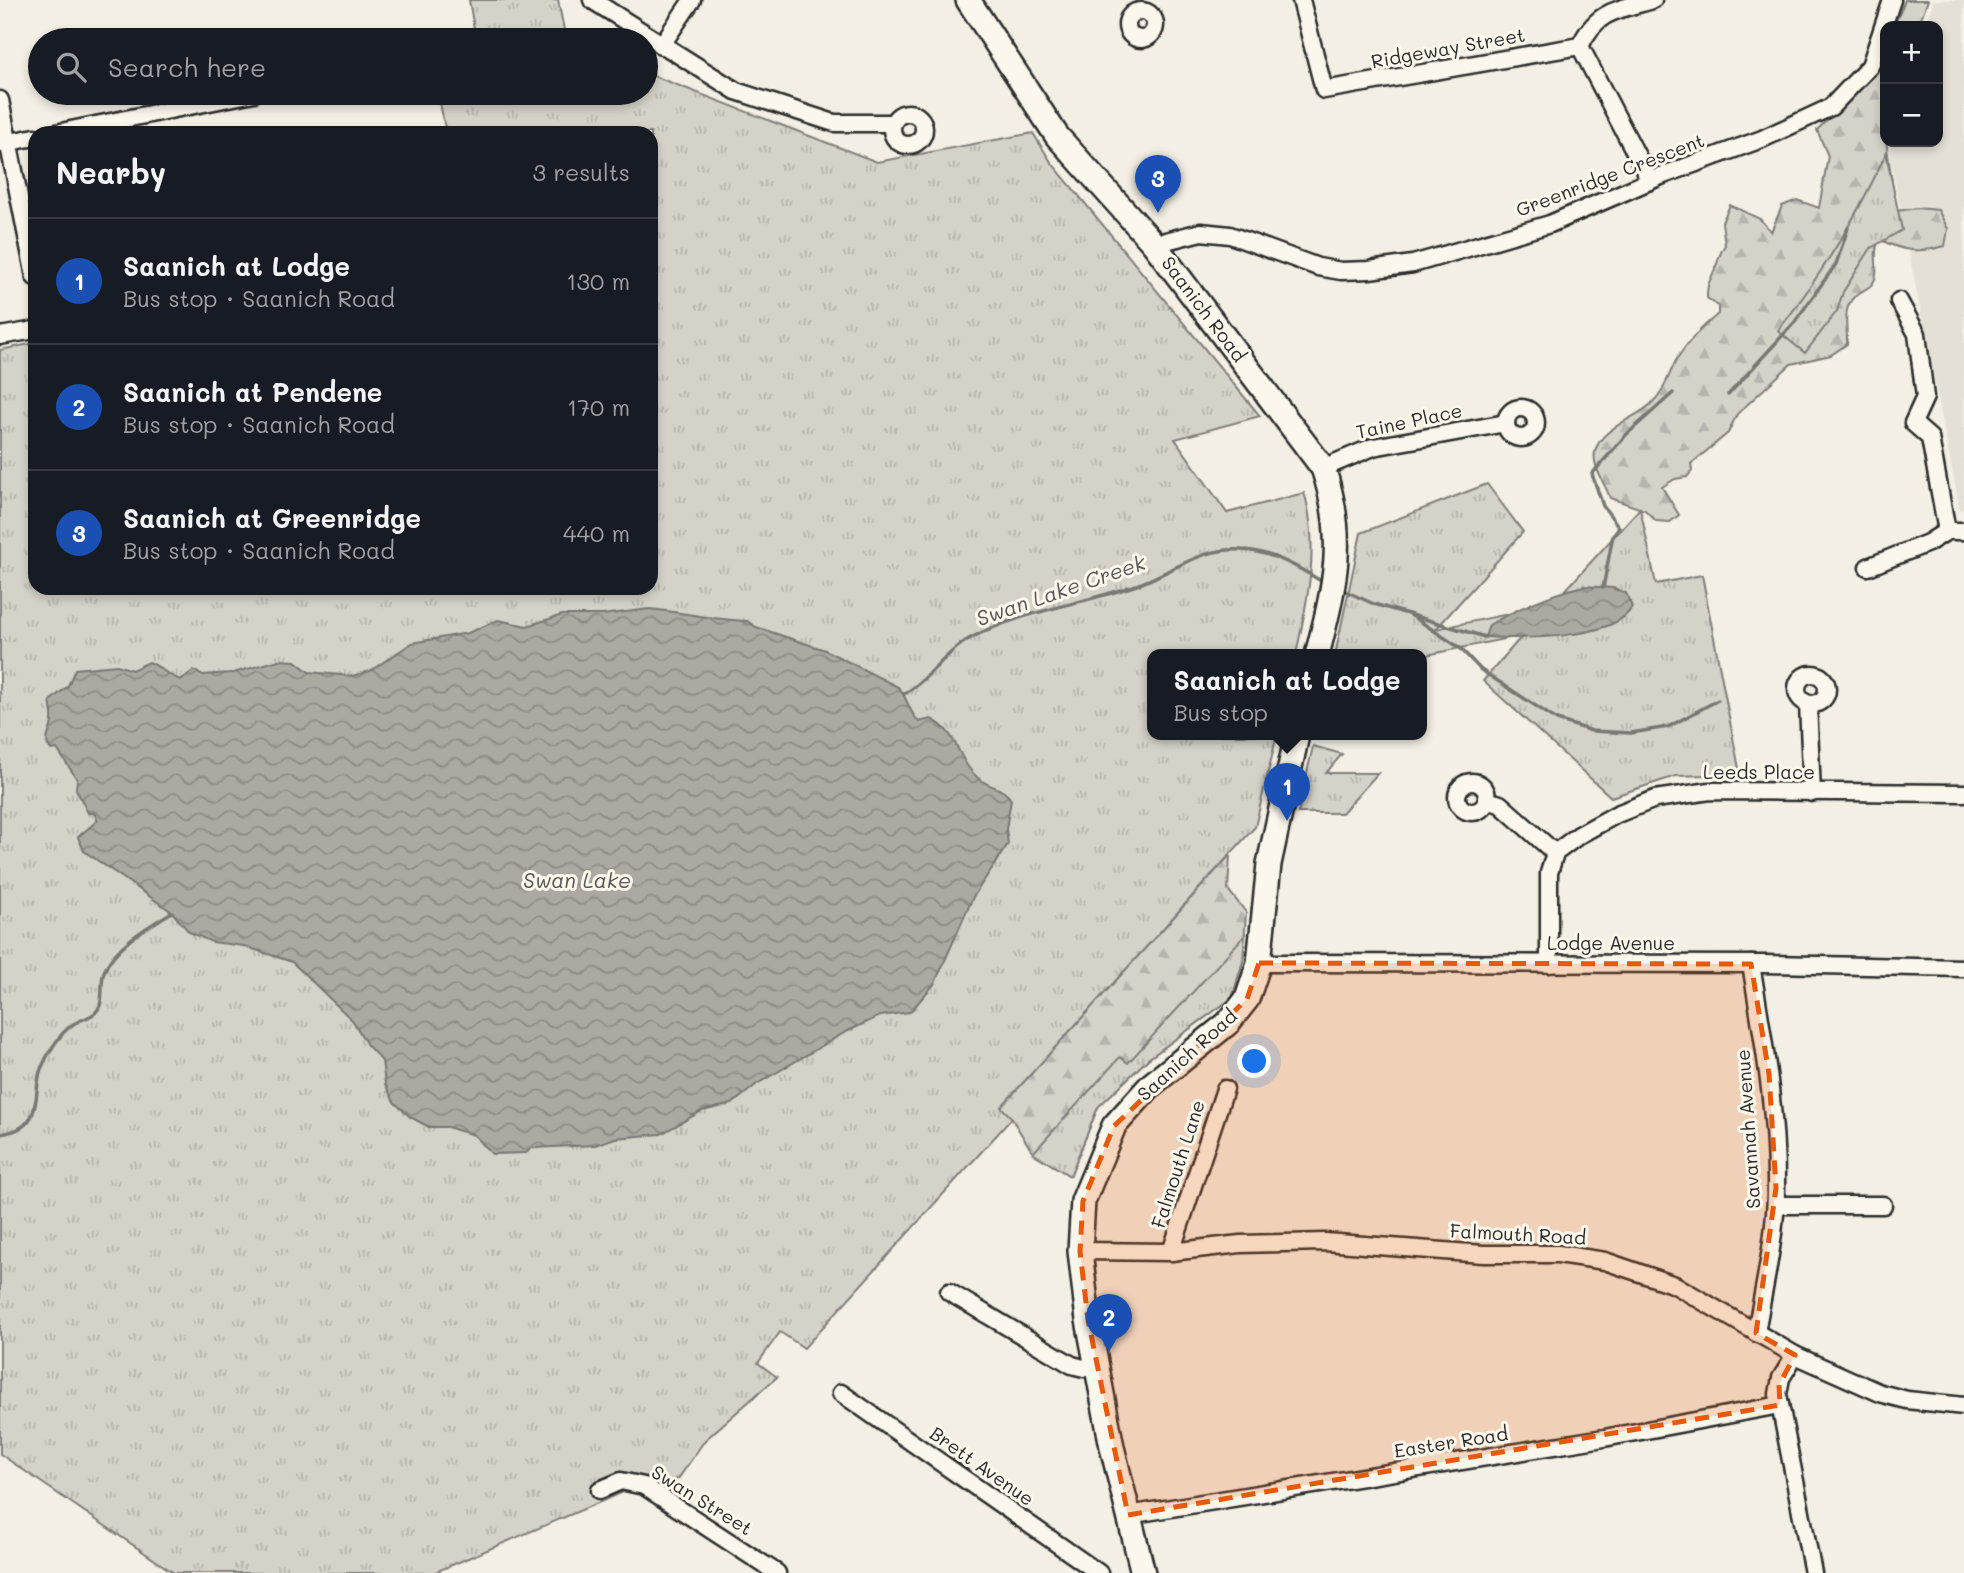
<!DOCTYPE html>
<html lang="en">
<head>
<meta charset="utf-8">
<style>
  :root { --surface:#171b24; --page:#20242c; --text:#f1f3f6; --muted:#9ea1a6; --line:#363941; --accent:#0f766e }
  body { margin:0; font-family:Mali,sans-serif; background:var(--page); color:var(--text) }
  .controls { position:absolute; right:21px; top:21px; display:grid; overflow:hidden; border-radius:14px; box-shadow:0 4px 10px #0003 }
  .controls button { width:63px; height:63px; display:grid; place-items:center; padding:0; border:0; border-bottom:2px solid var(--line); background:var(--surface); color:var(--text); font:35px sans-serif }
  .you { position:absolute; left:1255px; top:1062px; width:24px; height:24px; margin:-18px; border:5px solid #fff; border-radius:50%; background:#1a73e8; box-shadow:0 0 0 10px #1a73e833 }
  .badge { display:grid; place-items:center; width:46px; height:46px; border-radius:50%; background:var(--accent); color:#fff; font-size:23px; font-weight:700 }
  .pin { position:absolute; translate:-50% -58px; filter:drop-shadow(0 2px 4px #0008) }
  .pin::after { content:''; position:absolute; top:37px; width:24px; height:21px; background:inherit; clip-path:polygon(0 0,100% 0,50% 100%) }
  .popup { position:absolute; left:1147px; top:649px; width:280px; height:91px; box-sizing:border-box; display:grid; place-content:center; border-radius:14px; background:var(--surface); filter:drop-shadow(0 2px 5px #0005); font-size:23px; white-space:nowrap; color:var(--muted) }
  .popup b { font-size:26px; color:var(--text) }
  .popup::after { content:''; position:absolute; left:50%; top:100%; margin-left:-14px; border:14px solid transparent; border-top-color:var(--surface) }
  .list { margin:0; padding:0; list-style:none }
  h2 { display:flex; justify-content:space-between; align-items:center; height:91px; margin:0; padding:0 28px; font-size:30px }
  h2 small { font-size:23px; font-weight:400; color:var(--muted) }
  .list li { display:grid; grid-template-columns:46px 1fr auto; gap:21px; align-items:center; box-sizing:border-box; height:126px; padding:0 28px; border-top:2px solid var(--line) }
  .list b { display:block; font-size:26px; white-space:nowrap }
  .list p { margin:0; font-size:23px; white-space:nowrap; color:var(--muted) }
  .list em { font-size:23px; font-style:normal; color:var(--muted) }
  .icon { flex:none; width:38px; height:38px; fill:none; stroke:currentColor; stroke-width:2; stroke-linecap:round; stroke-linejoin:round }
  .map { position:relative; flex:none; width:1964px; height:1573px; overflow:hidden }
  .search { position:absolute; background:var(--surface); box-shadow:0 4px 10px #0003; left:28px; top:28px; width:630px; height:77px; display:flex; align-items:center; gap:18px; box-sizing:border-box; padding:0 24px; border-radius:38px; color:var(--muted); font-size:26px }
  .panel { position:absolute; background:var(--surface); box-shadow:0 4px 10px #0003; left:28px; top:126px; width:630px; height:469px; border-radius:21px }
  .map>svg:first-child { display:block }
  .built { fill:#e4e0d6 }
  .forest { fill:url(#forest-firs); stroke:#807e7a; stroke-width:2 }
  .park { fill:url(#park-tufts); stroke:#807e7a; stroke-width:2 }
  .water { fill:url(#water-waves); stroke:#787772; stroke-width:2 }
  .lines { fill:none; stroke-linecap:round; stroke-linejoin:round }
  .stream { stroke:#787772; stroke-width:3.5 }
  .minor-casing { stroke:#2b2b2b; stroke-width:21 }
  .secondary-casing { stroke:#2b2b2b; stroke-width:28 }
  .minor { stroke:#fbf7ec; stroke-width:16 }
  .secondary { stroke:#fbf7ec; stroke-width:23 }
  .marked { fill:#e8590c; fill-opacity:0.2; stroke:#e8590c; stroke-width:5; stroke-dasharray:14 9; stroke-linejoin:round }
  .labels { text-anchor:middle; stroke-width:6; stroke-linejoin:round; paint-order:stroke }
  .street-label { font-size:19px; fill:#2b2b2b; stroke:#fbf7ec }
  .water-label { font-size:21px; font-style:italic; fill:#585755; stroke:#fbf7ec }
</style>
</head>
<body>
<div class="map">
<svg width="1964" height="1573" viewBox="0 0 1964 1573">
  <defs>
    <pattern id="forest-firs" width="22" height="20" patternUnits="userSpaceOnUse" patternTransform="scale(1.75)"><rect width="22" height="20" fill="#d5d2c9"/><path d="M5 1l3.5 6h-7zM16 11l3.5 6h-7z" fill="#b7b4ad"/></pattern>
    <pattern id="park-tufts" width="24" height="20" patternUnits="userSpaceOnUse" patternTransform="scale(1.75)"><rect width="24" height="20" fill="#d5d2c9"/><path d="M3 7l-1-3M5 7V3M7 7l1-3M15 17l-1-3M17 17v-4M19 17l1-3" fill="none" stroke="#b7b4ad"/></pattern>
    <pattern id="water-waves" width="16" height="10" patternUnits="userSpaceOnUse" patternTransform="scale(1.75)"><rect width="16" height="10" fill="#aca9a2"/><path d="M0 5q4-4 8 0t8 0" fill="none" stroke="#8c8a84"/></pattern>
  </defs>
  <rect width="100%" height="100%" fill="#f3efe4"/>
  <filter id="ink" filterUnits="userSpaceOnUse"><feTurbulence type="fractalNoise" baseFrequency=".0143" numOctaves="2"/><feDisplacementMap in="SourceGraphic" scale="14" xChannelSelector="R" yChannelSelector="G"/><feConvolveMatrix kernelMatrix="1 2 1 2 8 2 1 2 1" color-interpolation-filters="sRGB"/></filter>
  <g filter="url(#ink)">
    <!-- built -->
    <path class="built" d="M1934,0H1964V509L1960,510L1887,142H1938V26H1924Z"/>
    <!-- forest -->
    <g class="forest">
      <path d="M1905,0H1928L1918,26H1894Z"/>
      <path d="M1885,49L1884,126L1896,211L1917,208L1938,210L1948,229L1945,246C1919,253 1903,252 1879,239C1871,257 1881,270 1873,283C1869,289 1860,291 1855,296C1841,309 1848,327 1847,344L1831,355L1791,364L1737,414L1728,433L1691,464L1692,471L1687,477L1675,479L1662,487L1679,515L1670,522L1656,521L1645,510L1610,498C1605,483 1592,467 1595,452C1600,428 1635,419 1651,404C1666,390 1668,374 1678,357C1689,340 1702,327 1718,314V306L1707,298C1707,280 1711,281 1716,266C1720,257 1719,253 1725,245L1722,222L1730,205L1760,219L1771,232L1782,206L1797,200L1819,208L1828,156L1817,130L1877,70Z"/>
      <path d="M1230,855L1228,890L1246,912L1243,961L1232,998L1148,1059L1098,1107L1070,1176L1033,1153L1012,1119L1000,1108Z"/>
    </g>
    <!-- park -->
    <g class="park">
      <path d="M469,0H558L566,40H476Z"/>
      <path d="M646,73L877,162L1033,133L1051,162L1260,416L1175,439L1227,513L1304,493L1306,499C1319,553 1307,601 1296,655H1152V735H1277L1255,827L1001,1107L1012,1118L804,1348L780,1332L758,1363L777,1377L705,1440L678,1479L626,1491L433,1573H174L0,1454V350L35,343V588H651V133H446L438,93H646Z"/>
      <path d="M1886,153L1902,230L1871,248L1843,292L1837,311L1805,353L1778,331C1821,275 1857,218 1886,153Z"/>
      <path d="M1487,484L1523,532L1436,629L1552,605L1640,508L1656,584L1702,575L1740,774L1676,776L1611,797L1483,681L1523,635L1422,656L1335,655L1361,533Z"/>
      <path d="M1313,746L1342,754L1326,773H1378L1342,813H1298Z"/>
      <path d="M1245,935L1243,961L1232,998L1148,1059L1098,1107L1070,1176L1033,1153L1120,1057L1128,1063Z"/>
    </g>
    <!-- water -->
    <g class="water">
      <path d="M1584,586L1613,588L1626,593L1632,607C1616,640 1520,639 1485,637L1489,625C1519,608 1551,593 1584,586Z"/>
      <path d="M649,609C682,612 714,620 747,621L756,627L825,650L898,687C908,698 908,711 919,722L931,719C960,733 956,760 979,779C989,787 1005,788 1011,800L1006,829L1008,844L973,897L935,983L910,1012L880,1016L844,1033L757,1084L732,1104L702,1111L661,1134L615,1138L595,1145L532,1148L526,1153L492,1154L474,1135L447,1127H429L410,1117L394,1102L385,1084L382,1061L367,1045L353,1021L292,962L244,946L212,942L189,932L172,912L84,851L78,837L98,820L94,813H88L76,789L77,779L57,749L51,750C42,738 52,732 52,720C53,714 51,707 50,701L68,686L75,669L117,665L132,670L149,662C162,667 169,678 182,680L194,670L201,675L233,673L279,660L295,661L309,672L352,676L370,671L412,643L468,633L498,620L527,626L562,615H602Z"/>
    </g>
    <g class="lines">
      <!-- stream -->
      <g class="stream">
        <path d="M1728,395L1794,323L1836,264L1848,228"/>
        <path d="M1603,588L1613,535L1619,527L1603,506L1592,474L1626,435L1673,393"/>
        <path d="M1345,591L1374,604L1485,637"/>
        <path d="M1409,614L1460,648L1481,670L1557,720L1592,731L1631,733L1668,727L1718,700"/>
        <path d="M904,694C929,680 944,653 969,639C1022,610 1086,604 1142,583C1177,569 1203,547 1242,550C1270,551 1298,567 1321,581"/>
        <path d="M0,1134C13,1132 24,1129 31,1117C39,1103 35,1084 41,1069C47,1055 59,1034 72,1025C79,1020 89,1018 95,1013C106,1003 99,985 104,972C114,946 149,926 172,912"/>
      </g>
      <defs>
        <g id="minor">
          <path d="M592,0L736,91L834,123H893"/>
          <path d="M1301,0L1324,90L1580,46"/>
          <circle cx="1141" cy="25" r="14"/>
          <path d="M661,46L692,0"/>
          <path d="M1580,46L1650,181"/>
          <path d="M1580,46C1597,10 1617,10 1653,0"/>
          <path d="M0,100L35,277"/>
          <circle cx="908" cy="129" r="16"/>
          <path d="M56,133L254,93"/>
          <path d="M0,144L35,137"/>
          <path d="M1154,244L1201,232L1230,235L1318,267L1341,271L1369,270L1413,264L1550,224L1661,176L1762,139L1831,107L1870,66L1892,0"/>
          <path d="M1899,301L1917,334L1925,397L1913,423L1930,438L1947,531"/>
          <path d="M0,336L35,330"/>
          <circle cx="1521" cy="423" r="15"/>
          <path d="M1323,468L1373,447L1506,423"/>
          <path d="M1868,567L1928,543L1947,531H1964"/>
          <circle cx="1812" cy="689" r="15"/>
          <path d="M1808,704L1812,793"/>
          <circle cx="1472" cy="797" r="15"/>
          <path d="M1487,800L1500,804L1555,853"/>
          <path d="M1259,963L1764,964L1964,968"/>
          <path d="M1549,964V873L1555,853L1579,835L1617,814L1655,799L1710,791L1964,793"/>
          <path d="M1751,964C1763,1038 1777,1113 1776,1189C1776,1237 1764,1285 1756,1333"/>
          <path d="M1776,1205H1883"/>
          <path d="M1080,1251L1171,1252L1240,1244L1325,1242L1483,1254H1558L1605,1261L1675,1285L1795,1355L1880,1393L1907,1400L1964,1406"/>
          <path d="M1171,1252L1225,1089"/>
          <path d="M949,1292L1072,1365L1084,1368L1096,1365"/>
          <path d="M1795,1355L1781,1378L1778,1394L1813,1573"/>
          <path d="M841,1393L1099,1573"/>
          <path d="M600,1490L621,1481L644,1486L777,1573"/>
          <path d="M1128,1515L1604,1438L1780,1405"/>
        </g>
        <g id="secondary">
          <path d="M968,0L1057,136L1154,244L1323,468C1347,538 1335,585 1317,655"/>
          <path d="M1143,1573L1112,1447L1088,1320L1080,1251L1083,1201L1114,1126L1151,1085L1228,1023L1247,999L1259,963L1269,864L1297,735"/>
        </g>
      </defs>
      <!-- minor casing -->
      <use href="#minor" class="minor-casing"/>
      <!-- secondary casing -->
      <use href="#secondary" class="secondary-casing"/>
      <!-- minor -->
      <use href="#minor" class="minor"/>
      <!-- secondary -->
      <use href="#secondary" class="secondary"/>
    </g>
  </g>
  <!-- marked area -->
  <path class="marked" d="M1259,963L1751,964L1769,1074L1776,1188L1756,1333L1795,1355L1779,1385L1780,1405L1128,1515L1088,1320L1080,1251L1083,1201L1114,1126L1247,999Z"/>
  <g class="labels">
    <!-- street labels -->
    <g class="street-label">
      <text transform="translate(1448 48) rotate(-10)" y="7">Ridgeway Street</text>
      <text transform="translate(1610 175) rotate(-21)" y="7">Greenridge Crescent</text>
      <text transform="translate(1204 309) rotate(53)" y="7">Saanich Road</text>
      <text transform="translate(1409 421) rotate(-12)" y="7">Taine Place</text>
      <text x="1759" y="779">Leeds Place</text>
      <text x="1611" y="950">Lodge Avenue</text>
      <text transform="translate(1187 1055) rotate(-42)" y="7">Saanich Road</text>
      <text transform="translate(1748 1129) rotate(-94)" y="7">Savannah Avenue</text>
      <text transform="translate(1178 1164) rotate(-72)" y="7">Falmouth Lane</text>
      <text transform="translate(1518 1234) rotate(3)" y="7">Falmouth Road</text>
      <text transform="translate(1451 1442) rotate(-9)" y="7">Easter Road</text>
      <text transform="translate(982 1466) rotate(35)" y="7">Brett Avenue</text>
      <text transform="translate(702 1500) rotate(32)" y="7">Swan Street</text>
    </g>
    <!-- water labels -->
    <g class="water-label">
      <text transform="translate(1061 591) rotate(-19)" y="7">Swan Lake Creek</text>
      <text x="577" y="888">Swan Lake</text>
    </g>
  </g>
</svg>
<div class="controls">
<button>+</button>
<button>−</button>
</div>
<div class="you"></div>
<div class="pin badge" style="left:1287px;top:821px;background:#1a4fb4">1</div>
<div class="popup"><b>Saanich at Lodge</b>Bus stop</div>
<div class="pin badge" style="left:1109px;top:1352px;background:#1a4fb4">2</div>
<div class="pin badge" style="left:1158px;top:213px;background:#1a4fb4">3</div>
<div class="search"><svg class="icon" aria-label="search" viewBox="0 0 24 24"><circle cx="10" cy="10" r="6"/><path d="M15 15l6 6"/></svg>Search here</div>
<section class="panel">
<h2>Nearby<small>3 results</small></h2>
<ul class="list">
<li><span class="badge" style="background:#1a4fb4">1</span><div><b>Saanich at Lodge</b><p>Bus stop · Saanich Road</p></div><em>130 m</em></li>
<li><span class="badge" style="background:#1a4fb4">2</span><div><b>Saanich at Pendene</b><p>Bus stop · Saanich Road</p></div><em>170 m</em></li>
<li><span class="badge" style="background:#1a4fb4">3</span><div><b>Saanich at Greenridge</b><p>Bus stop · Saanich Road</p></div><em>440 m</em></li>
</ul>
</section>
</div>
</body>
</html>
